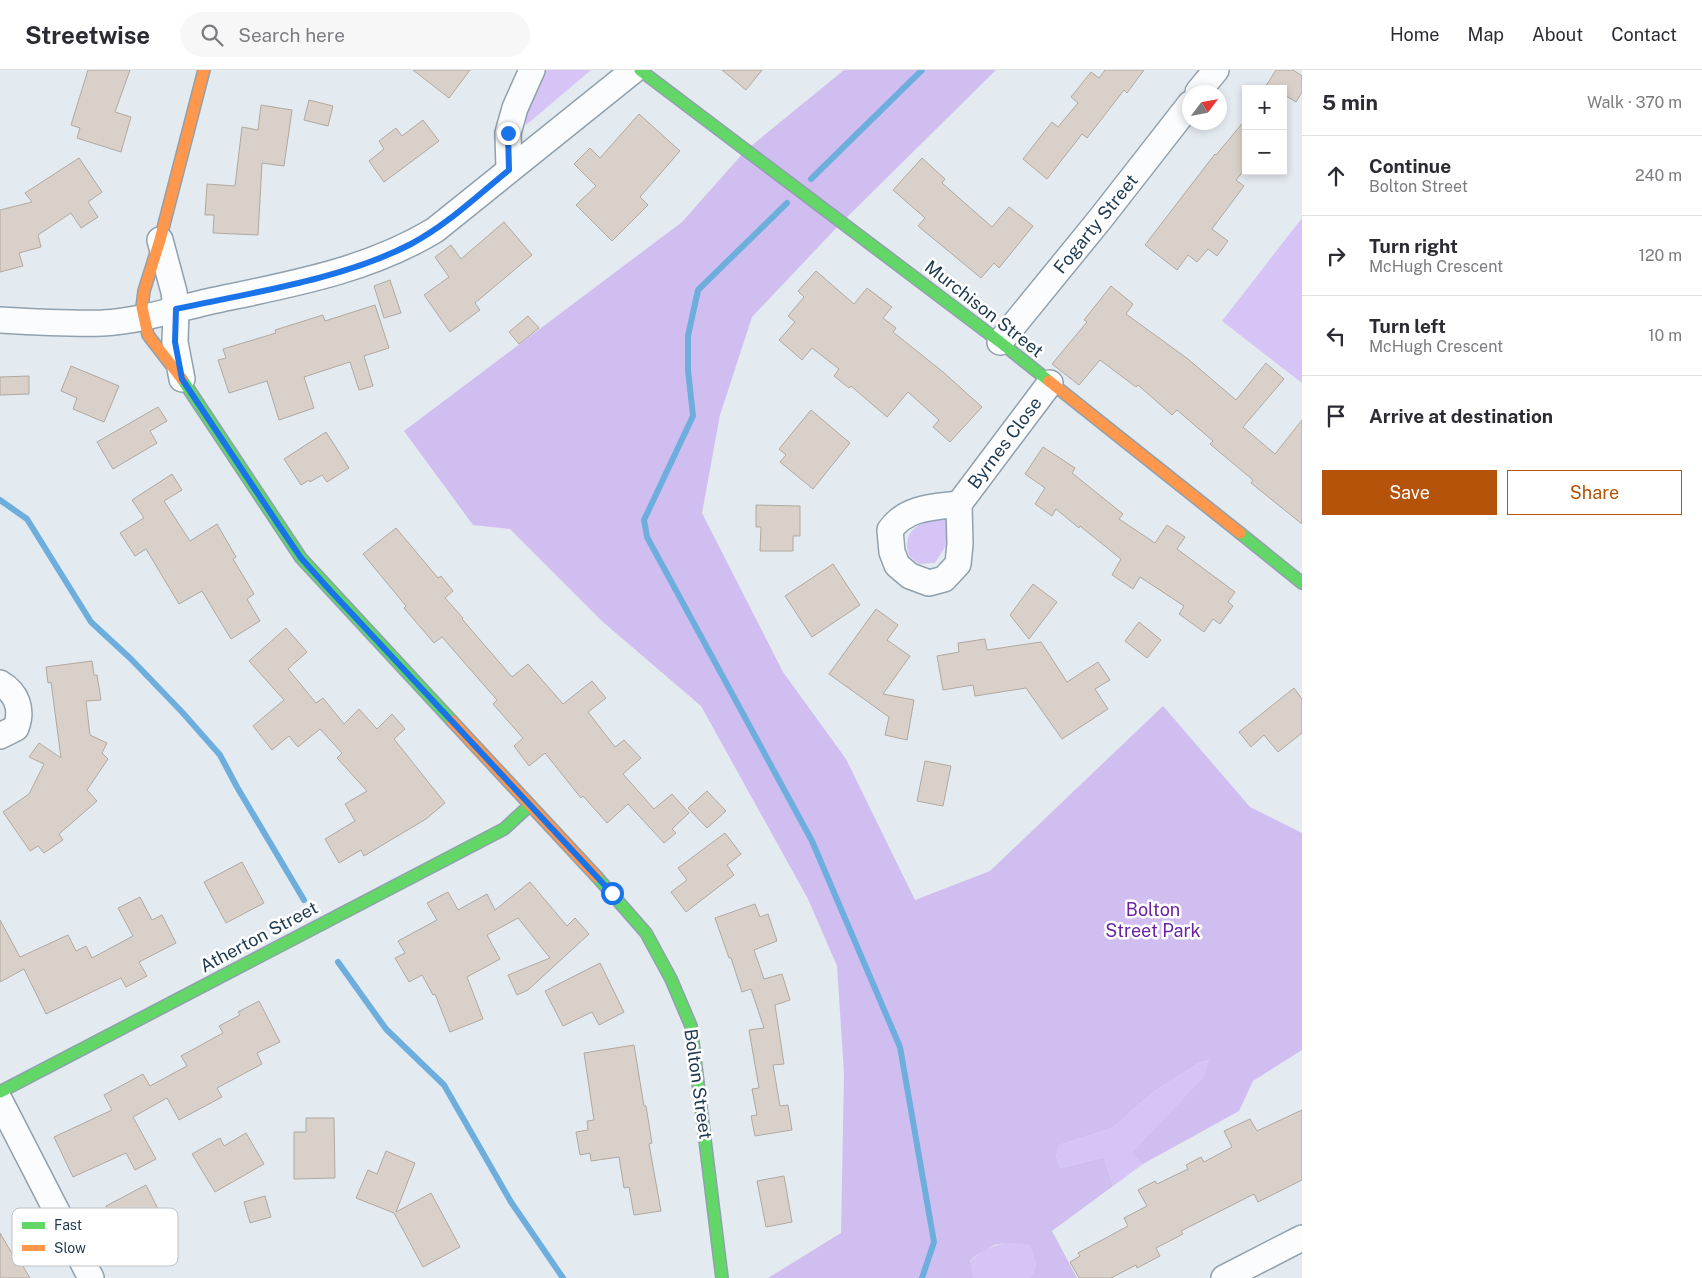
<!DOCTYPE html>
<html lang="en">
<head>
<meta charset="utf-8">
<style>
  :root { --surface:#fff; --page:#f7f7f7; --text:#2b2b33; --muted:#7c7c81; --line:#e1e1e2; --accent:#b45309 }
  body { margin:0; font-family:"Public Sans",sans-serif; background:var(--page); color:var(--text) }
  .controls { position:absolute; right:15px; top:15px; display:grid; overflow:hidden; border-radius:0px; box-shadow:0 2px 8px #0003 }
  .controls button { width:45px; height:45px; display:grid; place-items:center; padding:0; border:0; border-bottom:1px solid var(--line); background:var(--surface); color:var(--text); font:25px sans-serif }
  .compass { position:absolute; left:1182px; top:15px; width:45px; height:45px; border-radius:50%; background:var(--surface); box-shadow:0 2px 8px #0003; rotate:58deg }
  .stop { position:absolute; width:15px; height:15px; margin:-11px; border:4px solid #1a73e8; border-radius:50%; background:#fff }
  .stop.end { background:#1a73e8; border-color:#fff; box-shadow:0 1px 5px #0008 }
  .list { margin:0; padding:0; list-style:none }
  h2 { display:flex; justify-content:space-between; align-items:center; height:65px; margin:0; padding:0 20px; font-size:21px }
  h2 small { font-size:16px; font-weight:400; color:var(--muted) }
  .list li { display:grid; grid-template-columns:32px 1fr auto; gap:15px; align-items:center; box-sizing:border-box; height:80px; padding:0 20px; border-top:1px solid var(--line) }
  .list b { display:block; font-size:19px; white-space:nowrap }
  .list p { margin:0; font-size:16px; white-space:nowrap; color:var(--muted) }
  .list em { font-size:16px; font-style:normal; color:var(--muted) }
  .actions { display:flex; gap:10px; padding:15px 20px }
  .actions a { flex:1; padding:11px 0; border:1px solid var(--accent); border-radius:0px; text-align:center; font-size:18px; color:var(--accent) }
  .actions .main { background:var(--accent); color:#fff }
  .icon { flex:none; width:28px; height:28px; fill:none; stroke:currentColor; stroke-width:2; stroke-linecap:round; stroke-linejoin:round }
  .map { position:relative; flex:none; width:1302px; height:1208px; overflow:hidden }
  header { display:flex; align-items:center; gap:30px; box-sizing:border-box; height:70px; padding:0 25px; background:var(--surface); border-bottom:1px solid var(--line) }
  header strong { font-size:24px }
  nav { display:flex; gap:28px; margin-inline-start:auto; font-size:18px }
  .search { width:350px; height:45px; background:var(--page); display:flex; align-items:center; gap:12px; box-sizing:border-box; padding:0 18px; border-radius:28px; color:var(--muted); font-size:19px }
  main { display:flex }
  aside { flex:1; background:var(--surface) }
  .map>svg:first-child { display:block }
  .green { fill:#d6c4f7 }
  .forest { fill:#d1bef1 }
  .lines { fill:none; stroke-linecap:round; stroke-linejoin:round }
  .stream { stroke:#6daedd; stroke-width:6 }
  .building { fill:#d9d1c9; stroke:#b1a9a0 }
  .street-casing { stroke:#90a1ad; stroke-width:28 }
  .fast-casing { stroke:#90a1ad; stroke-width:14 }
  .slow-casing { stroke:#90a1ad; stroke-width:14 }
  .street { stroke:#fbfcfd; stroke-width:25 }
  .fast { stroke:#63d668; stroke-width:11 }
  .slow { stroke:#ff974d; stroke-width:11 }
  .route { stroke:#1a73e8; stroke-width:6 }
  .labels { text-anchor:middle; stroke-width:5; stroke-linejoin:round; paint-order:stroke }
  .street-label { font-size:18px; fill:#1d3950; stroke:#fff }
  .park-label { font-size:18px; fill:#6a23a4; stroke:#fff }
  .key { fill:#fff; stroke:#bbc4ca; stroke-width:1 }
  .key-label { font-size:14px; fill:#1d3950 }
</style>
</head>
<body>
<header>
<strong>Streetwise</strong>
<div class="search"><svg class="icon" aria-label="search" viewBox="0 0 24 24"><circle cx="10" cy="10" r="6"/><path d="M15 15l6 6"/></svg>Search here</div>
<nav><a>Home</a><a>Map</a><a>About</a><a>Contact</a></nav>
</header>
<main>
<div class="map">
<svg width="1302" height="1208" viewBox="0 0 1302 1208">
  <rect width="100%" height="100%" fill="#e3eaf0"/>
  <!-- green -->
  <g class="green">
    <path d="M539,0H591L526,55L522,34Z"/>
    <path d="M1302,148V313L1222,251Z"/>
    <path d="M951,447L945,477L935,493L919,494L909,486C908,482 907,478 907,474C908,453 935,448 951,447Z"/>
    <path d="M1210,990L1204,1006L1133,1083L1143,1094L1113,1116L1104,1087L1060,1098L1056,1086L1059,1075L1112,1058L1152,1023L1198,993Z"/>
    <path d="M1008,1172L1030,1174L1036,1196L1030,1208H974L970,1192L984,1179Z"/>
  </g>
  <!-- forest -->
  <path class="forest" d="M844,0H996L841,153L752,247L720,345L702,443L783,602L846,689L915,830L990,801L1163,636L1250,737L1302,763V980L1253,1011L1239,1041L1143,1094L1132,1083L1204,1006L1209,990L1198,993L1152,1023L1112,1058L1059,1075L1056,1086L1060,1098L1104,1087L1113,1116L1052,1161L1077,1208H1030L1036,1196L1030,1175C1002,1171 991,1172 970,1191L974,1208H768L841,1163L844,1003L837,896L808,829L701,636L603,552L510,459L473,455L404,361L682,152L745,81Z"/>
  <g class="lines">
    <!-- stream -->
    <g class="stream">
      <path d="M811,109L922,0"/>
      <path d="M787,133L698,220L688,266V300L693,346L644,450L647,467L812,771L900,977L934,1172L922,1208"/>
      <path d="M0,430L27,449L91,552L131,589L182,642L220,685L237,717L304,830"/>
      <path d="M338,892L386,959L444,1015L511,1132L563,1208"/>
    </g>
  </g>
  <!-- building -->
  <g class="building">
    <path d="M88,0H130L115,42L131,47L121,82L77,68L80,58L71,55Z"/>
    <path d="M413,0H470L449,28Z"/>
    <path d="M722,0H762L746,20Z"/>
    <path d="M1105,0H1144L1127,23L1124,20L1087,68L1082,64L1047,109L1023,89L1052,52L1058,57L1078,33L1071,27L1091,2L1099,8Z"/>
    <path d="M1276,0H1293L1302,6V22L1296,32L1283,24V19H1264Z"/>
    <path d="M309,30L333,36L328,56L304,50Z"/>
    <path d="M261,35L292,40L284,96L262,93L258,165L213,163L214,145H205L207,114L235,116L242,57L258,60Z"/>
    <path d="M639,44L680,81L640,127L648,135L612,171L576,135L596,116L574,94L590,78L600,88Z"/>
    <path d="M1246,49V98L1236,110L1244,116L1212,159L1228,171L1217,186L1208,179L1197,192L1188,185L1177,200L1145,175L1215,84L1216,85Z"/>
    <path d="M423,50L439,71L384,112L369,91L384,79L379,71L396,58L402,66Z"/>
    <path d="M79,88L102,122L88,132L98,147L81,158L71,143L38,165L41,177L19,183L23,196L0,202V140L32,132L25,123Z"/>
    <path d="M922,88L945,109L942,113L992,157L1009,137L1033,156L999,198L994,193L981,208L918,156L925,148L893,120Z"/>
    <path d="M504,152L532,185L475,233L480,240L450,262L424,225L449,207L435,187L451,175L461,189Z"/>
    <path d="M816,201L854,234L867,218L892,237L883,248L896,258L893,262L943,302L982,337L950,372L933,357L939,350L908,322L887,347L851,316L849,318L834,306L839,299L812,278L802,290L779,270L795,252L788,246L804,227L798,221Z"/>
    <path d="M390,210L401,243L384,248L374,216Z"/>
    <path d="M1111,216L1133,234L1126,244L1188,289L1236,330L1266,293L1284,309L1243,357L1275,384L1302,350V454L1251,413L1253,410L1210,374L1213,371L1177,340L1172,345L1138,315L1136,317L1100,290L1079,315L1052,294L1087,252L1084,250Z"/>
    <path d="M375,235L389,278L364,286L373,316L359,320L350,292L304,307L314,338L279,350L267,311L229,323L218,290L226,288L223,279L276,263L275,260L323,245L325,251Z"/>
    <path d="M528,246L539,258L519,274L509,262Z"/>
    <path d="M71,296L119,316L104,352L73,339L77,328L61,321Z"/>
    <path d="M29,306V324L0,325V307Z"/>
    <path d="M158,337L167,351L150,361L157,373L113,399L97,372Z"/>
    <path d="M811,340L850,373L813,419L780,392L786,385L779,379Z"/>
    <path d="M326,362L349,398L327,412L322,405L310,412L309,410L301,415L284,389Z"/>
    <path d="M1043,377L1075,398L1072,403L1123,444L1119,449L1155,473L1167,455L1185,467L1177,479L1235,522L1228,532L1233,536L1220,554L1213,549L1204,562L1179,544L1184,536L1140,507L1133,519L1112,505L1121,489L1080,456L1079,458L1056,439L1052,446L1035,434L1045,418L1025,404Z"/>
    <path d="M172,404L182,420L164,431L190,471L217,454L236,487L233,489L254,524L247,529L260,551L231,569L202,521L179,534L146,479L135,486L120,463L144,448L132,430Z"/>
    <path d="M756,435L800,436V466H793V481H760L761,457H756Z"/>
    <path d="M396,458L438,508L441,506L453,521L445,528L463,548L462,549L512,607L528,594L563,634L592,611L606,628L588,642L615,677L624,670L641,688L623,704L654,739L672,724L689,743L672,759L676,763L664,773L628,734L607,753L583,726L581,728L545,683L529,696L514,676L523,668L493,634L497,630L442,567L434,573L404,538L406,536L363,484Z"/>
    <path d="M833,494L860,535L812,567L785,526Z"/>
    <path d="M1033,514L1057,532L1029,569L1010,545Z"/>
    <path d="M876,539L898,555L887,570L910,586L883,624L914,630L907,670L885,665L889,647L829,604Z"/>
    <path d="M1139,552L1161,570L1147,588L1125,571Z"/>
    <path d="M286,558L307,582L288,599L316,633L323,628L344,654L359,639L377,659L392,644L405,659L394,669L445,733L426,749L364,786L361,780L339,793L325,769L355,751L345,734L367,721L337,688L342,683L320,659L298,677L289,666L272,680L253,656L284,630L249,591Z"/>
    <path d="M985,569L987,580L1041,572L1067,612L1098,592L1110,610L1095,619L1108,639L1062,669L1026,618L975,626L973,615L943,620L937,586L959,582L958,573Z"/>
    <path d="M92,591L94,605H97L101,630L86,631L90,665L107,673L102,683L108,689L87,720L97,731L59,764L63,770L44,783L38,776L30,781L3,742L29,724L44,694L29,687L39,673L61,688L51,612L48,613L46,597Z"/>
    <path d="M1294,618L1302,629V663L1278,682L1264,665L1251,677L1239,662Z"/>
    <path d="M925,691L951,696L943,736L917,731Z"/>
    <path d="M707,721L726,741L707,758L688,738Z"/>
    <path d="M725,763L741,784L727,795L734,805L686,842L671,822L687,810L678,798Z"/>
    <path d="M242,792L264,833L226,853L204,812Z"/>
    <path d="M530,812L567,856L575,848L589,864L528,920L517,925L508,905L550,888L518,848L487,865L500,889L467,907L483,949L450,962L435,924L433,925L422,905L409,912L395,888L405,883L398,871L437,850L427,833L448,822L458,840L487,824L495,840Z"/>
    <path d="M140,827L152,850L162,845L176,873L139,892L147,906L126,917L121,908L46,944L24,899L0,912V850L20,887L68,865L76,881L86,876L92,888L133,866L118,838Z"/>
    <path d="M755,834L760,847L768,844L777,871L754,880L764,909L782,904L790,930L775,935L784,994L773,995L780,1036L788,1035L792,1060L755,1066L751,1046L757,1045L752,1019L759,1018L749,960L764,958L751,919L742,922L731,888H729L715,848Z"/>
    <path d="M600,893L624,942L599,955L592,942L563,956L545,921Z"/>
    <path d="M259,931L280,972L257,983L262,994L217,1018L222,1027L179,1050L167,1028L133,1047L156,1089L135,1100L126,1083L73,1107L54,1067L112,1040L104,1025L143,1004L150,1016L187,996L181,986L223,963L219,956L240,945L238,942Z"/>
    <path d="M634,975L644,1036H646L652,1073L649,1074L661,1141L634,1145L629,1117L624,1118L619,1087L591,1091L590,1083L580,1085L576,1062L588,1060L587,1051L594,1050L584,983Z"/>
    <path d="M1302,1040V1110L1258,1132L1254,1124L1181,1161L1183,1164L1156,1178L1160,1186L1137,1198L1136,1195L1111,1208H1079L1070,1192L1080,1186L1078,1183L1128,1156L1124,1148L1147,1136L1138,1120L1155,1111L1157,1114L1188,1099L1186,1095L1201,1087L1204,1092L1232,1077L1224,1061L1250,1049L1257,1061Z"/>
    <path d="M306,1048H334L335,1108L294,1109V1062H306Z"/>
    <path d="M246,1063L264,1094L215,1122L192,1084L220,1068L224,1076Z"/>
    <path d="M386,1081L415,1093L396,1142L431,1123L460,1177L423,1197L394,1143L356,1128L368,1100L377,1104Z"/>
    <path d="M784,1106L792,1152L766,1157L757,1111Z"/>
    <path d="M146,1115L160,1143L146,1150L149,1156L123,1170L106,1136Z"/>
    <path d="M265,1126L271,1147L250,1153L244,1132Z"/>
    <path d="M0,1163L14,1187L17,1186L30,1208H0Z"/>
  </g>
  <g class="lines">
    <defs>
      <g id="street">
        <path d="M1198,22L1216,0"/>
        <path d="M509,100L508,63L515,38L532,0"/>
        <path d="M160,170L174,222L176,239L175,272L182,309"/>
        <path d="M0,250C34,252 69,254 103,253C138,251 173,240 207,232C286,215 366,202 435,160L634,0"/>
        <path d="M1000,272L1101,148L1190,34"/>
        <path d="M959,434C934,437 906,437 890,460L892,482L897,495L910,506L929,513L944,509L958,494L960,474L959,434L1050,313"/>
        <path d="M0,613C17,623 23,639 16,658L0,666"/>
        <path d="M0,1031L91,1208"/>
        <path d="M1224,1208L1302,1168"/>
      </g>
      <g id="fast">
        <path d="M640,0L1000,272L1049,311"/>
        <path d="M182,309L301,488L452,651"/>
        <path d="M1240,463L1302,513"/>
        <path d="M597,807L646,863L671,909L691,956L722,1208"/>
        <path d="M0,1022L504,759L529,736"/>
      </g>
      <g id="slow">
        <path d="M182,309L148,265L142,237L144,221L160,170L204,0"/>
        <path d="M1049,311L1240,463"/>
        <path d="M452,651L597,807"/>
      </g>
    </defs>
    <!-- street casing -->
    <use href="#street" class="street-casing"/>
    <!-- fast casing -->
    <use href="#fast" class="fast-casing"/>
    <!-- slow casing -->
    <use href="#slow" class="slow-casing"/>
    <!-- street -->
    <use href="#street" class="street"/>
    <!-- fast -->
    <use href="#fast" class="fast"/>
    <!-- slow -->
    <use href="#slow" class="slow"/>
  </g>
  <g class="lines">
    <!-- route -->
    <path class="route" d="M508,63L509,100C478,125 447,155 411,174C344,209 250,223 176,239L175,272L182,309L278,454L301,488L327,517L612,823"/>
  </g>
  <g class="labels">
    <!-- street labels -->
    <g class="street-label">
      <text transform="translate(1096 154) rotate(-51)" y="6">Fogarty Street</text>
      <text transform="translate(984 239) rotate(38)" y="6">Murchison Street</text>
      <text transform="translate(1005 373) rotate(-53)" y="6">Byrnes Close</text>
      <text transform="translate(259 867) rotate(-28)" y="6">Atherton Street</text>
      <text transform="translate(698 1014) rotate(82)" y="6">Bolton Street</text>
    </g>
    <!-- park labels -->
    <g class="park-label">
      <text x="1153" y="846">Bolton<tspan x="1153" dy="21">Street Park</tspan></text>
    </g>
  </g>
  <!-- legend -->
  <rect x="12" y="1138" width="166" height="58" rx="8" class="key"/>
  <rect x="22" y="1152" width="23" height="7" fill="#63d668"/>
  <rect x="22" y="1175" width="23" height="6" fill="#ff974d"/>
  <g class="key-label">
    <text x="54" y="1160">Fast</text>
    <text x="54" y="1183">Slow</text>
  </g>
</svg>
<div class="controls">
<button>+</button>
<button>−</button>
</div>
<svg class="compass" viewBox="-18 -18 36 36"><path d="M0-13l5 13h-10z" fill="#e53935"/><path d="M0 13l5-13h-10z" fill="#7c7c81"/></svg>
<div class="stop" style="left:612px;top:823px"></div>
<div class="stop end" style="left:508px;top:63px"></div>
</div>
<aside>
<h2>5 min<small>Walk · 370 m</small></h2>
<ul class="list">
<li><svg class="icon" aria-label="ahead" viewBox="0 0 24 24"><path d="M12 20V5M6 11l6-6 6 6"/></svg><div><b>Continue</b><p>Bolton Street</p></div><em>240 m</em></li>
<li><svg class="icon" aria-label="right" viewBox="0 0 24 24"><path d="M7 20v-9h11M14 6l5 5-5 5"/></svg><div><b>Turn right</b><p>McHugh Crescent</p></div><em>120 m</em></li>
<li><svg class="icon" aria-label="left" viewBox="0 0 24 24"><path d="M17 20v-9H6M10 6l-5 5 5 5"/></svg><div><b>Turn left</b><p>McHugh Crescent</p></div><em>10 m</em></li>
<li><svg class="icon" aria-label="arrive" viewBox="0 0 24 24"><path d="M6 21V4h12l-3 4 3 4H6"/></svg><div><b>Arrive at destination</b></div></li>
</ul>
<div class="actions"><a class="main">Save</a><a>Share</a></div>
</aside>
</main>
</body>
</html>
